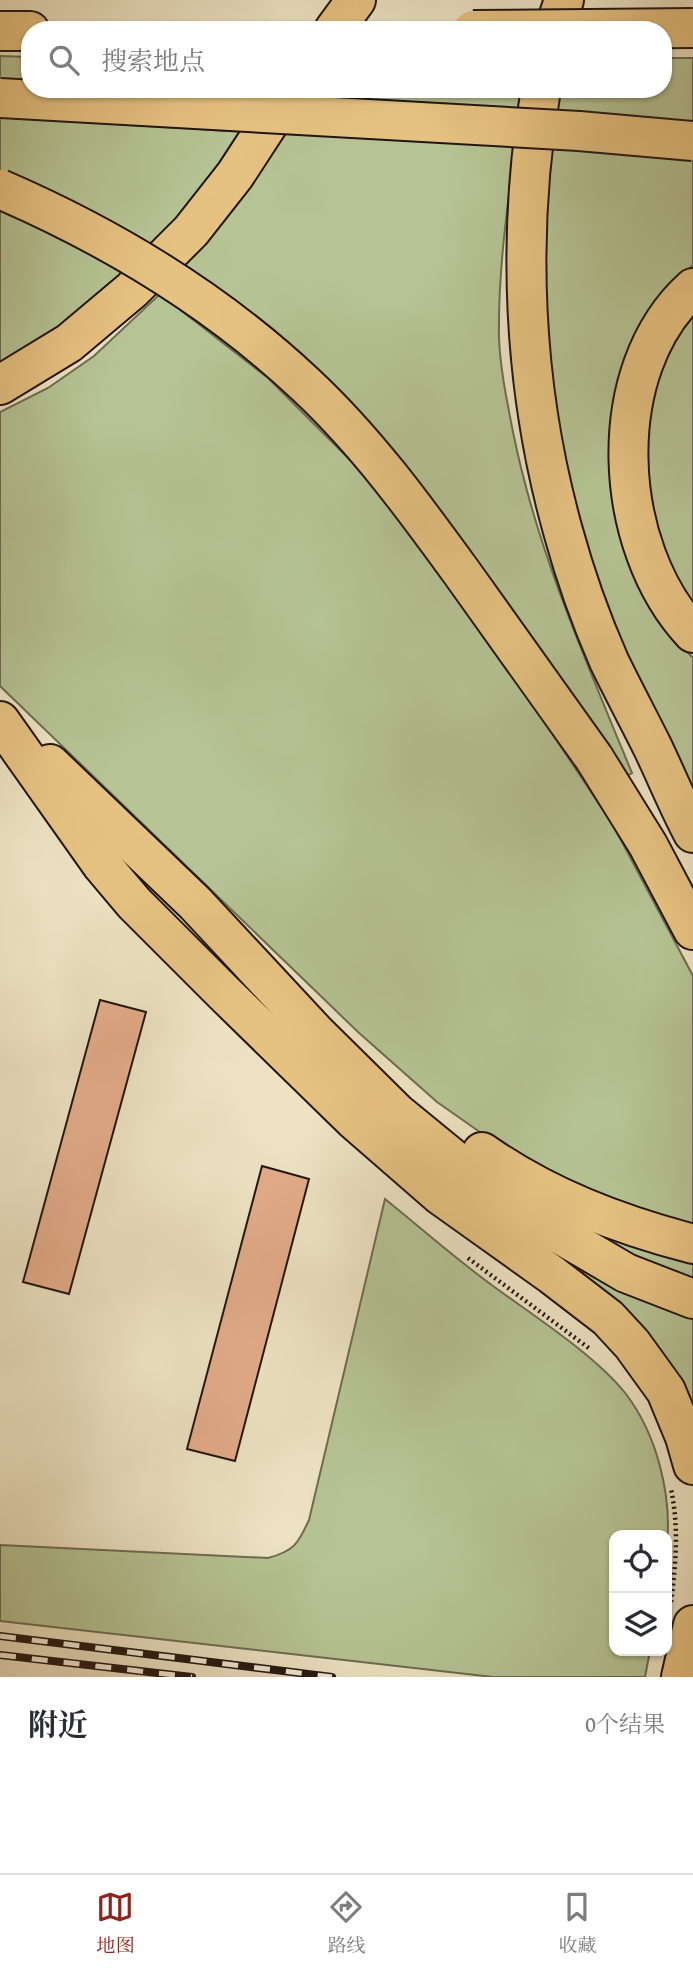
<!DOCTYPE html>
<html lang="zh">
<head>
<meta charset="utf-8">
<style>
  :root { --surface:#fff; --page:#f2f2f3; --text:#2b2b33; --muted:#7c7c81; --line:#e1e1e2; --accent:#8f2418 }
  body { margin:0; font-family:"Gentium Book Plus","Noto Serif SC",serif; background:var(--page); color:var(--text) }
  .controls { position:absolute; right:21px; bottom:21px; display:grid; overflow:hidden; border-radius:14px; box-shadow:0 2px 5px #0004 }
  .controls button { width:63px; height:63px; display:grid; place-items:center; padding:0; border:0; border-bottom:2px solid var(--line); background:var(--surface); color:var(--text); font:35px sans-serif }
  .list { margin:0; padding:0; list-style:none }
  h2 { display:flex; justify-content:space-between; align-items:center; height:91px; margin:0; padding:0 28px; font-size:30px }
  h2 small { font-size:23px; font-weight:400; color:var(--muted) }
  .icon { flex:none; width:38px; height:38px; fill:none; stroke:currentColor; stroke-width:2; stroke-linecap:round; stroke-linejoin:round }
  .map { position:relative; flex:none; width:693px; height:1677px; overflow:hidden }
  .search { position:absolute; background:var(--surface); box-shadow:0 2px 5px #0004; left:21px; right:21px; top:21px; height:77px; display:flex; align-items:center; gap:18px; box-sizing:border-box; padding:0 24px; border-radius:28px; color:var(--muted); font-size:26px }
  .sheet { height:196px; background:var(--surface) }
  nav { display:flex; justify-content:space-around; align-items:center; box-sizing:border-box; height:98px; border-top:2px solid var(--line); background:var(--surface); font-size:19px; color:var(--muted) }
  nav a { display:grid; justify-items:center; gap:4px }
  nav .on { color:var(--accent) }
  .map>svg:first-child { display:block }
  .green { fill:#b6c495; stroke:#6c6c53; stroke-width:2 }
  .building { fill:#e3ac89; stroke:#211511; stroke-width:2 }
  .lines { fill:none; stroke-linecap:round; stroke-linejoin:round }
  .highway-casing { stroke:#211511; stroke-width:42 }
  .path { stroke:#211511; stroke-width:4.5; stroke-dasharray:2 3.5; stroke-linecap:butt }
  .highway { stroke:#e6c282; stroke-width:38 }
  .rail-casing { stroke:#211511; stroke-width:8 }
  .rail { stroke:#f3edd8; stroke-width:5; stroke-dasharray:16; stroke-linecap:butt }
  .highway-bridge-casing { stroke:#211511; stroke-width:42; stroke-linecap:butt }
  .highway-bridge { stroke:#e6c282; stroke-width:38 }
</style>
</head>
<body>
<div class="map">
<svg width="693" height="1677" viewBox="0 0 693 1677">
  <rect width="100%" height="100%" fill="#ede3c3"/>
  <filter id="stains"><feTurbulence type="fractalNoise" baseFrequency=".00286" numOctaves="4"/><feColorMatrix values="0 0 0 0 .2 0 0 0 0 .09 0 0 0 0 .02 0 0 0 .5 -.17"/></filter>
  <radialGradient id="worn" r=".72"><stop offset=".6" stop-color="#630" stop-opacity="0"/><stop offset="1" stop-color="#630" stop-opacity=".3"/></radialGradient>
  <!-- green -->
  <g class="green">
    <path d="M0,56L30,57V85L0,83Z"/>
    <path d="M663,58H693V123L553,111L556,89H663Z"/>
    <path d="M307,89H523L520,110L301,101Z"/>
    <path d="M0,117L246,132L155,248L0,172Z"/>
    <path d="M284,133L515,146C507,210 498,273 499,337C500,368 507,401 513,432C537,551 586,661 632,773L623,778L525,632L180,269Z"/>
    <path d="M550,147L693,158V265L668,290L617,399L680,644L693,658V799L593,588L558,446L542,268Z"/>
    <path d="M0,206L125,272L54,338L0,370Z"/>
    <path d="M160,294L268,378L372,482L452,583L613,825L693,976V1225L601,1199L494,1142L437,1102L358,1032L0,686V412L48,388L94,356Z"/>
    <path d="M693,317V606L666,562L647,501L648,407L668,350L680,331Z"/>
    <path d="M385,1199C421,1228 456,1259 493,1286C534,1316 595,1355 626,1394C657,1435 672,1495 667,1546V1535H614V1651H650L645,1677H493L0,1621V1545L268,1558C294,1551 298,1544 309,1520Z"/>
    <path d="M608,1237L693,1260V1287L651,1271L603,1238Z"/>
    <path d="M585,1269L693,1314V1410L582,1276Z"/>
  </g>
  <!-- building -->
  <g class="building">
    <path d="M100,1000L146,1012L69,1294L23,1282Z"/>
    <path d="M262,1166L309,1179L235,1461L187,1449Z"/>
  </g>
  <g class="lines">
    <defs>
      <g id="highway">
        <path d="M334,30L356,0"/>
        <path d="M554,30L564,0"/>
        <path d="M0,31H30"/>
        <path d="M541,89C516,236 523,388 563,531C575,575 591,620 609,661C623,690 638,718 652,746C666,775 678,805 693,833"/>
        <path d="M693,288C602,370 612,547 693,633"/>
        <path d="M0,385L69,343L132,290L191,231L235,175L291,89"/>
        <path d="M0,721L102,865L134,903L225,994L355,1121L440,1195L552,1275L608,1318L632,1344L666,1391L685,1437L693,1465"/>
        <path d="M594,758L648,845L693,930"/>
        <path d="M50,764L195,903L316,1033L397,1113L469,1172L544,1225L626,1273L693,1299"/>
        <path d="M482,1152C546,1197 617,1224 693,1244"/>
        <path d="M681,1677L693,1625"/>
      </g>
    </defs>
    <!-- highway casing -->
    <use href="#highway" class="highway-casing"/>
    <!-- path -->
    <g class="path">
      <path d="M468,1258L590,1349"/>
      <path d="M671,1602C676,1563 679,1527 671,1489"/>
    </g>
    <!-- highway -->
    <use href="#highway" class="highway"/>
    <defs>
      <g id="rail">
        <path d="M0,1636L332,1677"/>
        <path d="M0,1655L192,1677"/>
      </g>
    </defs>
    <!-- rail casing -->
    <use href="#rail" class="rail-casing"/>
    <!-- rail -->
    <use href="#rail" class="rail"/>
    <defs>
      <g id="highway-bridge">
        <path d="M473,30L693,28"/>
        <path d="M0,98L579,131L693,141"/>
        <path d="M0,189C111,237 218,302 306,385C366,441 414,507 462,573C506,634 550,696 594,758"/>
      </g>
    </defs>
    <!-- highway-bridge casing -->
    <use href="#highway-bridge" class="highway-bridge-casing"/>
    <!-- highway-bridge -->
    <use href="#highway-bridge" class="highway-bridge"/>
  </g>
  <rect width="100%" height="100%" filter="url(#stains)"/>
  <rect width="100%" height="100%" fill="url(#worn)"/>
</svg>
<div class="controls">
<button><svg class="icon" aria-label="locate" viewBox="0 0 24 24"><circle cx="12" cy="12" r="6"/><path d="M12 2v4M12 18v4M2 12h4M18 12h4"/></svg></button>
<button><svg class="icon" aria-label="layers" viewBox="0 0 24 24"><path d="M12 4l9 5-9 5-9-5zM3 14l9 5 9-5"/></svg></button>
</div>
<div class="search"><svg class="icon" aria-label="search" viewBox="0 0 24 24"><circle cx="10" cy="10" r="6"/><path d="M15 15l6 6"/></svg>搜索地点</div>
</div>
<section class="sheet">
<h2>附近<small>0个结果</small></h2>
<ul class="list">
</ul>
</section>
<nav>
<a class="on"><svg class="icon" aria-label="map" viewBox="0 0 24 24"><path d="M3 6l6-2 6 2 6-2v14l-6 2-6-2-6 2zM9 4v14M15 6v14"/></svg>地图</a>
<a><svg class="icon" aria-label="directions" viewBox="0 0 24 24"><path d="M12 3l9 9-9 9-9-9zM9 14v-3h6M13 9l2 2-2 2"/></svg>路线</a>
<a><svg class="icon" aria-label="saved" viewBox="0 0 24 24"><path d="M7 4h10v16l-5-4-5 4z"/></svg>收藏</a>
</nav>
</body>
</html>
